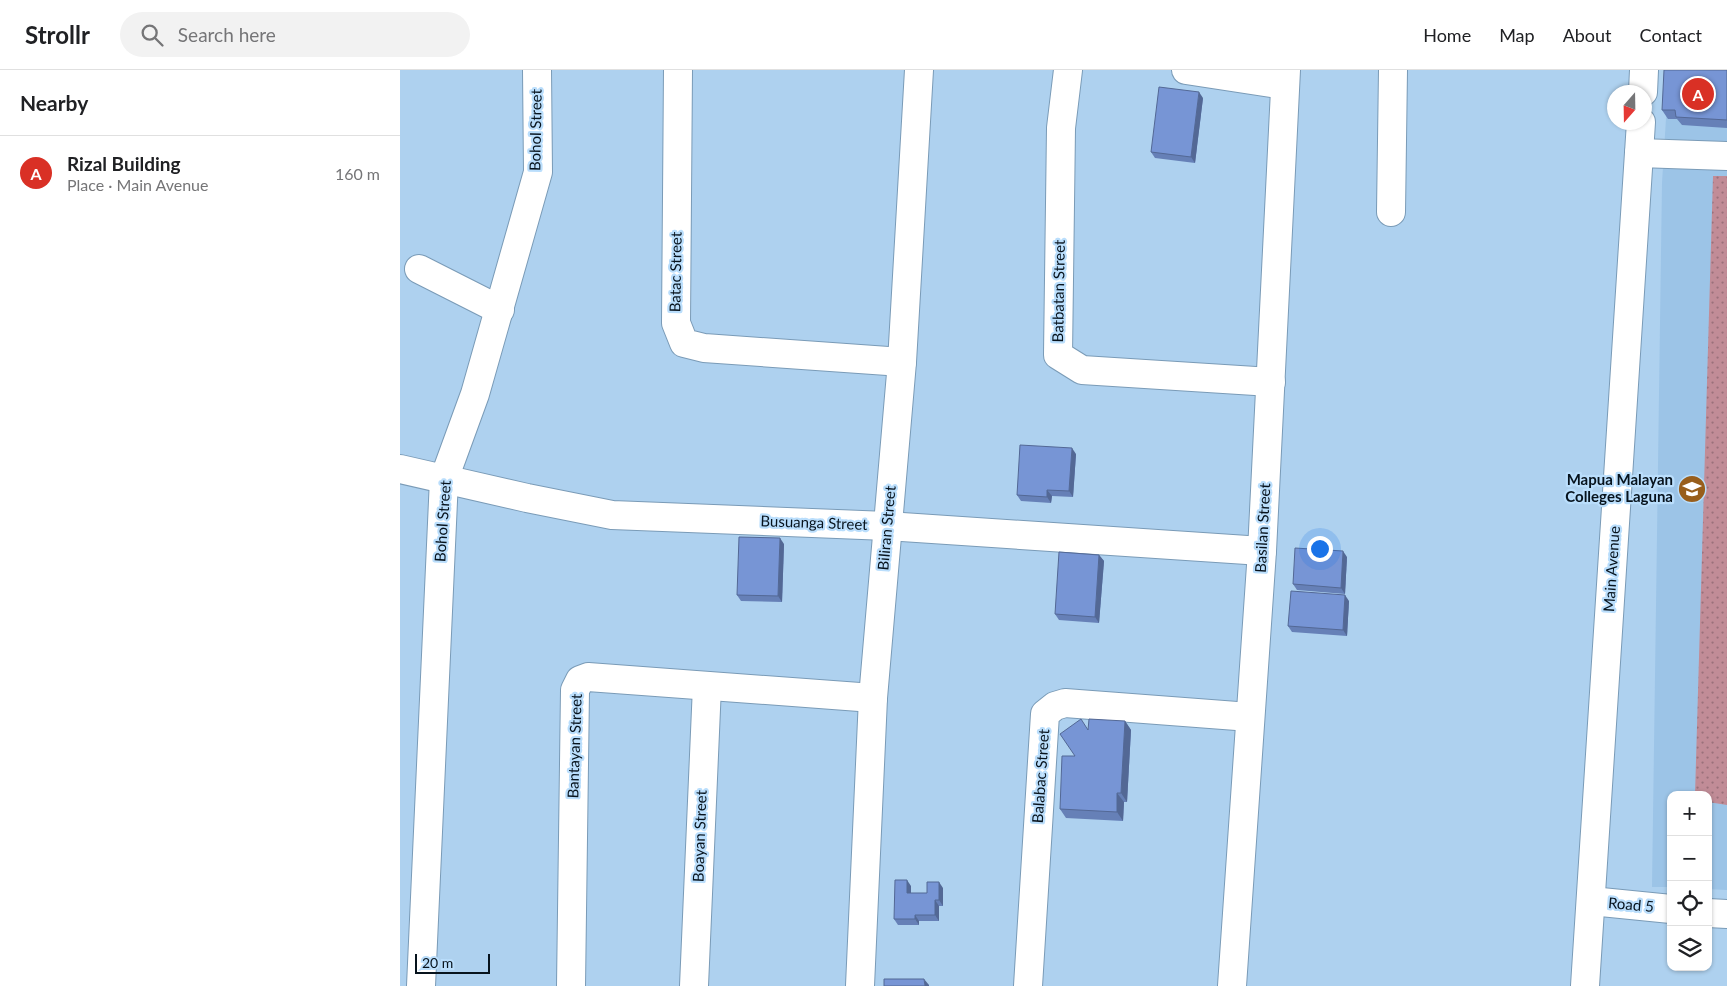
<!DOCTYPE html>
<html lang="en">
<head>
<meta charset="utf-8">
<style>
  :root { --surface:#fff; --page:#f2f2f2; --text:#202124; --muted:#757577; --line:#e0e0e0; --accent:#d93025 }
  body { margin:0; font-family:Lato,sans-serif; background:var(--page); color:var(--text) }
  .controls { position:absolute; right:15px; bottom:15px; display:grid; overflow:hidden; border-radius:10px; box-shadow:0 1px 4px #0004 }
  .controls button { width:45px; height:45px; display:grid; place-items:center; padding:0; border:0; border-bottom:1px solid var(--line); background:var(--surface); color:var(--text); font:25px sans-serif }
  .compass { position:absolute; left:1207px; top:15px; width:45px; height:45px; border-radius:50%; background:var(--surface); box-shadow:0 1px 4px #0004; rotate:200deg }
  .scale { position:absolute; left:15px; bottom:12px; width:75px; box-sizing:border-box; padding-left:5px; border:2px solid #07131d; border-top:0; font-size:14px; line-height:18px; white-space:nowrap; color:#07131d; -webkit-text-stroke:4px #badefc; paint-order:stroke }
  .you { position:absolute; left:919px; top:478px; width:18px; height:18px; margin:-12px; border:4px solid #fff; border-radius:50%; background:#1a73e8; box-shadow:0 0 0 8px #1a73e833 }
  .badge { display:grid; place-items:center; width:32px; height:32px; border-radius:50%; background:var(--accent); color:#fff; font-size:16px; font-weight:700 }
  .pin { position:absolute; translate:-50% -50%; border:2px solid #fff; box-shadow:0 1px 5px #0006 }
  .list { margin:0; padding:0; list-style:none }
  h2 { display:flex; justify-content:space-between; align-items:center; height:65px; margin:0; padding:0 20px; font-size:21px }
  h2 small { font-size:16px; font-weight:400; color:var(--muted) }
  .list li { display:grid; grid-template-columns:32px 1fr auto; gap:15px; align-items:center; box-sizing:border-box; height:75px; padding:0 20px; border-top:1px solid var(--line) }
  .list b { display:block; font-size:19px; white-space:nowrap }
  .list p { margin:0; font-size:16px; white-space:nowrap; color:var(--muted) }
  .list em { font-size:16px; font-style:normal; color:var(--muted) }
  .icon { flex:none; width:28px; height:28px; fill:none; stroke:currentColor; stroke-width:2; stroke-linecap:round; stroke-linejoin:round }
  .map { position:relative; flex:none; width:1327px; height:916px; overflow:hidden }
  header { display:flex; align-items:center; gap:30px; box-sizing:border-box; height:70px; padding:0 25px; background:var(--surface); border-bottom:1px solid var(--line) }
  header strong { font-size:24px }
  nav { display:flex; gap:28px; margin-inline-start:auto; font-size:18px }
  .search { width:350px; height:45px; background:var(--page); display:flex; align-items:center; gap:12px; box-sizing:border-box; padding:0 18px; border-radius:28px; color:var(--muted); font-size:19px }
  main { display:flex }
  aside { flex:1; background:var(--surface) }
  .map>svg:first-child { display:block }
  .built { fill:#9cc4e7 }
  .grass { fill:url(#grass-dots) }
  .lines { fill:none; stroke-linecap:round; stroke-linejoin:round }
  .minor-casing { stroke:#7a9bb7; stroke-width:30 }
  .minor { stroke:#fff; stroke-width:28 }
  .wall { fill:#6680b7 }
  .shaded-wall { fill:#536895 }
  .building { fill:#7795d5; stroke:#536895 }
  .labels { text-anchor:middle; stroke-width:4.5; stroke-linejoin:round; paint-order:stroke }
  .street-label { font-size:15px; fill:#07131d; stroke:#badefc }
  .poi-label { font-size:15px; font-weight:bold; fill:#07131d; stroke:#badefc; text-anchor:end }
</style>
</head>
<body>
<header>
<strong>Strollr</strong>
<div class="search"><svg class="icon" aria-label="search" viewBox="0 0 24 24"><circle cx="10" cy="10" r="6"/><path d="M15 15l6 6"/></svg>Search here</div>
<nav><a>Home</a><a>Map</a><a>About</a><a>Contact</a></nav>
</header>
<main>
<aside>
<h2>Nearby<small></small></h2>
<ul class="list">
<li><span class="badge">A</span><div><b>Rizal Building</b><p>Place · Main Avenue</p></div><em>160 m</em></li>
</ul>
</aside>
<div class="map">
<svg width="1327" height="916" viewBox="0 0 1327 916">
  <defs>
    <pattern id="grass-dots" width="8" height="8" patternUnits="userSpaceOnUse" patternTransform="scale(1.25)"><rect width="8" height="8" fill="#c18c97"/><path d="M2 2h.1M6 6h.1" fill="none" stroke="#9b717b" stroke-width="1.8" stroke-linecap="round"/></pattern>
  </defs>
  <rect width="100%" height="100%" fill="#aed1ef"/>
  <!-- built -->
  <path class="built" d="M1269,0H1327V820L1308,819V725H1271V817H1252L1262,113Z"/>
  <!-- grass -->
  <path class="grass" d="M1313,106H1327V735L1308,732V725H1295Z"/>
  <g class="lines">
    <defs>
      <g id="minor">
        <path d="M278,0L276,253L284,273L304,278L502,292"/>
        <path d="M668,0L661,58L658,285L682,300L871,312"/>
        <path d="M786,0L885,15"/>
        <path d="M1243,22L1244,0"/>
        <path d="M1239,83L1327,86"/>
        <path d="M991,142L993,0"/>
        <path d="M19,199L100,240"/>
        <path d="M0,399L127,428L212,445L487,456L862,481"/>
        <path d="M1191,831L1271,839"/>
        <path d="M1308,843L1327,844"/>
        <path d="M21,916L44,409L75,324L138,102L137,0"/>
        <path d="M171,916L175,620L180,610L188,607L473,628"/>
        <path d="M294,916L307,616"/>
        <path d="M460,916L473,628L502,292L519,0"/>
        <path d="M628,916L645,644L655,636L665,633L850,647"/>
        <path d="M832,916L862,481L886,0"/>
        <path d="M1185,916L1241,52"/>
      </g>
    </defs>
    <!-- minor casing -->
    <use href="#minor" class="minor-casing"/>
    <!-- minor -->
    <use href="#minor" class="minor"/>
  </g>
  <!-- wall -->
  <g class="wall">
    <path d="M1327,0V58L1282,55L1277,49H1268L1262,40Z"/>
    <path d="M803,28L795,93L755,88L751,82Z"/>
    <path d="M676,384L673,427L652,426L651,433L621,431L617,425Z"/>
    <path d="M384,474L382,532L341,531L337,525Z"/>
    <path d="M699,485L704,491L699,553L659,550L655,544Z"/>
    <path d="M947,487L945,524L897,520L893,514Z"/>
    <path d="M949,531L947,566L892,562L888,556Z"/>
    <path d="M725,651L731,660L727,732H724L723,751L666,748L660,739L675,686L688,660Z"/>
    <path d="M511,816V823H527L543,818V836H539V851H519V855H498L494,849Z"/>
  </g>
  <!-- shaded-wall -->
  <g class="shaded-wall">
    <path d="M799,22L803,28L795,93L791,87Z"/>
    <path d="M672,378L676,384L673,427L669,421Z"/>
    <path d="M647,420L652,426L651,433L647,427Z"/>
    <path d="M380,468L384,474L382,532L378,526Z"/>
    <path d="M943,481L947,487L945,524L941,518Z"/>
    <path d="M699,485L704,491L699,553L695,547Z"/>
    <path d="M945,525L949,531L947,566L943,560Z"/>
    <path d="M725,651L731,660L727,732L721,723Z"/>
    <path d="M717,723L724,732L723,751L717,742Z"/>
    <path d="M507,810L511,816V829L507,823Z"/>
    <path d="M539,812L543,818V836L539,830Z"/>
    <path d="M535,830L539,836V851L535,845Z"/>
    <path d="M515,845L519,851V855L515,849Z"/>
    <path d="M524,909L529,915V916H525Z"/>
  </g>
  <!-- building -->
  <g class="building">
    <path d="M1264,0H1327V50L1276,47L1275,40H1262Z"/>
    <path d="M759,17L799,22L791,87L751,82Z"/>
    <path d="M620,375L672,378L669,421L647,420V427L617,425Z"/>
    <path d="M339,467L380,468L378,526L337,525Z"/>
    <path d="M895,478L943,481L941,518L893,514Z"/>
    <path d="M659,482L699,485L695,547L655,544Z"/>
    <path d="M891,521L945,525L943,560L888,556Z"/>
    <path d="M681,649L688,660L689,649L725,651L721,723H717V742L660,739L662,686H675L660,664Z"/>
    <path d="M495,810H507V823H527V812H539V830H535V845H515V849H494Z"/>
    <path d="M484,909H524L525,916H484Z"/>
  </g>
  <!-- icons -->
  <defs>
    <symbol id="university-disc" viewBox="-11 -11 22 22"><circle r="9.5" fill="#985e1c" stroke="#badefc"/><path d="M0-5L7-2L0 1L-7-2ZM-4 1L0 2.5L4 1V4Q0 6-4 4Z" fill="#fff"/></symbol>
  </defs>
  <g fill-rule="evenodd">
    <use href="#university-disc" x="1276" y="403" width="32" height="32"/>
  </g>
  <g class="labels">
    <!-- street labels -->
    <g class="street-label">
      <text transform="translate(136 60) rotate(-89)" y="5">Bohol Street</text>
      <text transform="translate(276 202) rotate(-89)" y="5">Batac Street</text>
      <text transform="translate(659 221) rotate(-89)" y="5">Batbatan Street</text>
      <text transform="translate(43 451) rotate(-86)" y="5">Bohol Street</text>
      <text transform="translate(414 453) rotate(2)" y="5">Busuanga Street</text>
      <text transform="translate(487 458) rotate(-85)" y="5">Biliran Street</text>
      <text transform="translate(863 458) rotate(-87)" y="5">Basilan Street</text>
      <text transform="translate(1212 499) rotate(-86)" y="5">Main Avenue</text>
      <text transform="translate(175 676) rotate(-88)" y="5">Bantayan Street</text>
      <text transform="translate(641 706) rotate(-86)" y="5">Balabac Street</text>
      <text transform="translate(300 766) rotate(-88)" y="5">Boayan Street</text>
      <text transform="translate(1231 835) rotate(5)" y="5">Road 5</text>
    </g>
    <!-- poi labels -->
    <g class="poi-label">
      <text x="1273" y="415">Mapua Malayan<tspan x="1273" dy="17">Colleges Laguna</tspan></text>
    </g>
  </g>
</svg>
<div class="controls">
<button>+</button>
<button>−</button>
<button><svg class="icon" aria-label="locate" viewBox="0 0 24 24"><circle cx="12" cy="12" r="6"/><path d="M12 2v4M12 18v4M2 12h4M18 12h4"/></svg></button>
<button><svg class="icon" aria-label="layers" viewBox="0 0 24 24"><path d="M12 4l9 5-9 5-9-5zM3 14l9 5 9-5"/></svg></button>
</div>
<svg class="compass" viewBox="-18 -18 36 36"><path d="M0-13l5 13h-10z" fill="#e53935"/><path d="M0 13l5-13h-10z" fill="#757577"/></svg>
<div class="scale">20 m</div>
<div class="you"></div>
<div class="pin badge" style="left:1298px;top:24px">A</div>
</div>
</main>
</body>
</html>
